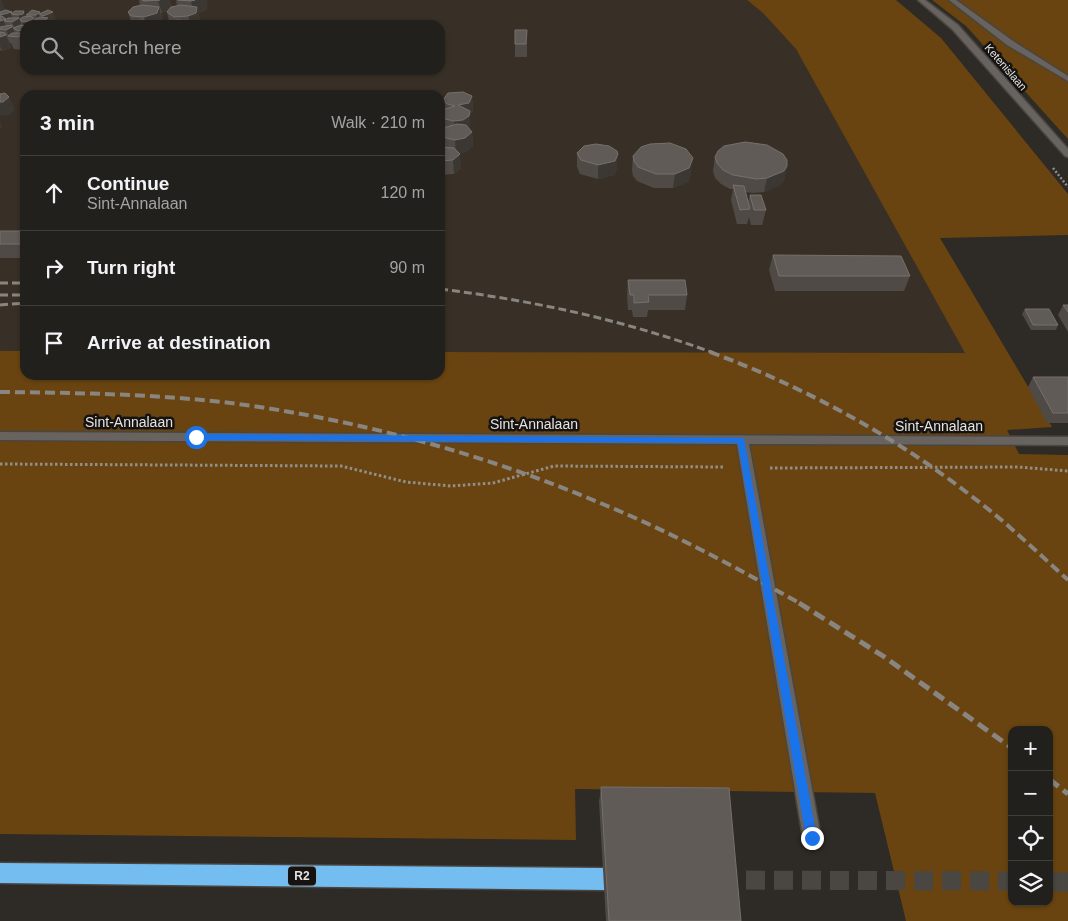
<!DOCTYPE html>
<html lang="en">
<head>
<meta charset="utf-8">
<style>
  :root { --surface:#22201c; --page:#2a2825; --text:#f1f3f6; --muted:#a2a3a3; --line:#3f3e3b }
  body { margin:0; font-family:Arial,sans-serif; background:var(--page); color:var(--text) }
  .controls { position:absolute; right:15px; bottom:15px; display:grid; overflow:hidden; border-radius:10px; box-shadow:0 1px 4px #0004 }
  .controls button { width:45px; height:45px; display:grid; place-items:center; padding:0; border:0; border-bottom:1px solid var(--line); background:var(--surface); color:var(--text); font:25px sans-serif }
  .stop { position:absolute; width:15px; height:15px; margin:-11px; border:4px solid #1a73e8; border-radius:50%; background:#fff }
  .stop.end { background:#1a73e8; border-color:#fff; box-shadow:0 1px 5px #0008 }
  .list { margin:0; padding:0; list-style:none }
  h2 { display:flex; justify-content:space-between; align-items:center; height:65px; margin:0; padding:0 20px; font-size:21px }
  h2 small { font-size:16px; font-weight:400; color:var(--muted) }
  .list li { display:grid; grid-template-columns:32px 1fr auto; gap:15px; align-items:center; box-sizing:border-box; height:75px; padding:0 20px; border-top:1px solid var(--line) }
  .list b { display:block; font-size:19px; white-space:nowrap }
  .list p { margin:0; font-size:16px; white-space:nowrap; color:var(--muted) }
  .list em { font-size:16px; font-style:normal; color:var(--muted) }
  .icon { flex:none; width:28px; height:28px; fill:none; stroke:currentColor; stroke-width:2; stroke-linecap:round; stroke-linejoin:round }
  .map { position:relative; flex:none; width:1068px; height:921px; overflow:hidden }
  .search { position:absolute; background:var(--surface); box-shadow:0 1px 4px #0004; left:20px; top:20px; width:425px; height:55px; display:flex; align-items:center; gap:12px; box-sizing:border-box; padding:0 18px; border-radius:15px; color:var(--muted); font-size:19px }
  .panel { position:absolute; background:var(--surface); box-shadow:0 1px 4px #0004; left:20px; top:90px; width:425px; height:290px; border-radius:15px }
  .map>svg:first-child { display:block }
  .built { fill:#383026; fill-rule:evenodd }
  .green { fill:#694410; fill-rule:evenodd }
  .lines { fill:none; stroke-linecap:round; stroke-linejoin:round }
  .highway-tunnel { stroke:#4a4641; stroke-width:19; stroke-dasharray:19 9; stroke-linecap:butt }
  .minor-casing { stroke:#494540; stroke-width:3 }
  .highway-casing { stroke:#494540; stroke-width:3 }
  .path-far1 { stroke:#928e8a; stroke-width:2.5; stroke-dasharray:2 2; stroke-linecap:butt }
  .path { stroke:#928e8a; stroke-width:3; stroke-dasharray:2.5 2.5; stroke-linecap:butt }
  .minor { fill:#68635e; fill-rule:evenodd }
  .highway { fill:#74bdf1; fill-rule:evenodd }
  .rail-far2 { stroke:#898581; stroke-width:3; stroke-dasharray:8 4; stroke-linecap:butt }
  .rail-far1 { stroke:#898581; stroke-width:4; stroke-dasharray:10 5; stroke-linecap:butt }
  .rail { stroke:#898581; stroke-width:5; stroke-dasharray:12 6; stroke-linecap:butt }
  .wall { fill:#4f4a46; fill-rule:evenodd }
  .shaded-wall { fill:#3b3732 }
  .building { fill:#605b56; stroke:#75706c }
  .route { fill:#1a73e8 }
  .labels { text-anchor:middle; stroke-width:5; stroke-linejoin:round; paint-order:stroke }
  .far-street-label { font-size:11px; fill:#e6e3e0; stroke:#151311 }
  .shield { fill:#151311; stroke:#a7a5a2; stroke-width:1 }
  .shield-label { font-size:12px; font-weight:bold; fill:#e6e3e0 }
  .street-label { font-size:14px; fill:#e6e3e0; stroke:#151311 }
</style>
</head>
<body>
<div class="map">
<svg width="1068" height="921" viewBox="0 0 1068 921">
  <rect width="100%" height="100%" fill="#2e2a25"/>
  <!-- built -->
  <path class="built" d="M0,0H747L763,13L796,49L966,353L440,352V95H25V351H0ZM25,25H440V70H25Z"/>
  <!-- green -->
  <g class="green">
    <path d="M747,0H896L941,38L1068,194V235L940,238L1052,427L1007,430L1019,454L1068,455V921H906L875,793L575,789L576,840L0,834V351H25V375H440V352L965,353L796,49L763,13ZM1012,730H1049V902H1012Z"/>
    <path d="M932,0H1068V139L966,26Z"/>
  </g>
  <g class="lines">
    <!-- highway-tunnel -->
    <g class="highway-tunnel">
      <path d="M718,880L1012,881"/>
      <path d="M1049,882H1068"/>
    </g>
    <defs>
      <g id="minor">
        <path d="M918,0H925L958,25L1068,149V157L1065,156L952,29Z"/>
        <path d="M949,0H956L1013,41L1068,76V81L1007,45Z"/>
        <path d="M0,432L1068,437V445L749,444L821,838L818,844L812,847L806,844L803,838L737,444L0,440Z"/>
      </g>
      <path id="highway" d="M0,863L604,868L611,872L615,879L611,886L604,890L0,883Z"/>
    </defs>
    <!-- minor casing -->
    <use href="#minor" class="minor-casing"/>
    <!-- highway casing -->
    <use href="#highway" class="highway-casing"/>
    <!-- path-far1 -->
    <path class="path-far1" d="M1053,168L1068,187"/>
    <!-- path -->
    <g class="path">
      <path d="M0,464L341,466L406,482L451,486L493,483L554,466L724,467"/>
      <path d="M770,468L1018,467L1068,471"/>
    </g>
    <!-- minor -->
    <use href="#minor" class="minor"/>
    <!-- highway -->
    <use href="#highway" class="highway"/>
    <!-- rail-far2 -->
    <g class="rail-far2">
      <path d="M0,283H25"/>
      <path d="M440,289C536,301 623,320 714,353"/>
      <path d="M0,295H25"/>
      <path d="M0,305L25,303"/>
    </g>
    <!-- rail-far1 -->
    <g class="rail-far1">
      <path d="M710,352C802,386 893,435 970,495C1005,521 1036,551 1068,580"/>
      <path d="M0,392C84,393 169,394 253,406C374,424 492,457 605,505C673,533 737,568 801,604"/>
    </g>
    <!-- rail -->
    <g class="rail">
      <path d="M799,603L883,656L1012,748"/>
      <path d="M1049,779L1068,794"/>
    </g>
  </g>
  <!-- wall -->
  <g class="wall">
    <path d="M0,0L5,10L12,12L13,13L24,11L26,17V15L41,13L58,25H25V49L24,50L14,49L11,43H10L11,48L2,51L0,50Z"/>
    <path d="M139,0H169L171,5L170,9L177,6L176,0H206L207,4L206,10L198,13L200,20L199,25H121L131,21L128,12L140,5ZM168,11L167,12L169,21L162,23V20L161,13Z"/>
    <path d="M527,43V57H515V44Z"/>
    <path d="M472,96L473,110L470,115V130L472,132L473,146L466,152L459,153L461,168L454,174L440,175V147H442L441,133L442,130L441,129L440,115L443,109V100Z"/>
    <path d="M577,153L617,168L614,175L598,179L580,174L577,167Z"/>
    <path d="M633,156L691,173L688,182L673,188H654L637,181L633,176L632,170Z"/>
    <path d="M715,157L787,166L784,180L780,185L764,192L753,193L745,192L748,202L750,195L766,210L762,225H751L749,217L747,224H737L731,200L733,189H730L721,184L715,178L713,171Z"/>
    <rect x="0" y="231" width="25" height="27"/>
    <path d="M773,255L910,276L904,291H775L769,270Z"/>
    <path d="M628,280L687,295L685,310H648L647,317H633L632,310H628L627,295Z"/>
    <path d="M1063,305H1068V332L1058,315Z"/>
    <path d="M1025,309L1058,325L1056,330H1031L1022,314Z"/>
    <path d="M1033,377H1068V423H1047L1028,387Z"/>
    <path d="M601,787L741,921H606L599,802Z"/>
  </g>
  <!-- shaded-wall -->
  <g class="shaded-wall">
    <path d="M0,0H1L6,13L0,15Z"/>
    <path d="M160,0H169L171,5L169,10L162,13L158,1Z"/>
    <path d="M195,0H206L207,4L206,10L198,13L200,20L199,25H191L188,16L194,13L191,1Z"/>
    <path d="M159,7L162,20L161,25H147L144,17Z"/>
    <path d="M24,11L28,21L34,18L36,25H25V36H23L25,42V49L24,50L19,37L20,36L18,31L15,29L12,22L4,21L7,30L12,25L16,37L9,36L6,30L0,29V21L1,15L12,12L13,15L11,14L14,21L19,18L23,29L25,28L18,15Z"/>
    <path d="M40,12L42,15L39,14L42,21L45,20L43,16L53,12L58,25H43L42,22L39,21L36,15Z"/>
    <path d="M5,33L11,46V48L2,51L0,46V34Z"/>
    <path d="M472,96L473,110L470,115V130L455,135L454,121L458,105Z"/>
    <path d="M9,97L15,110L9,115L0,116V102Z"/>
    <path d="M0,121L2,127L0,130Z"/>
    <path d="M472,132L473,146L466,152L456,154L455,140Z"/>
    <path d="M460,154L461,168L454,174L453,160Z"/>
    <path d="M618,154L617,168L614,175L598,179V165Z"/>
    <path d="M693,158L691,173L688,182L673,188L675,174Z"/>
    <path d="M787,166L784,180L780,185L764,192L767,178Z"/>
  </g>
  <!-- building -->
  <g class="building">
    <path d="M142,0H160L144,1Z"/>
    <path d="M178,0H195L191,1Z"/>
    <path d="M142,5L159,7L157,13L144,17L131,16L128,12L133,7Z"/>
    <path d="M181,5L197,7L196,13L188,16L174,17L167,12L171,7Z"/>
    <path d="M6,10L12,12L0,15V12Z"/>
    <path d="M32,10L40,12L36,15H26Z"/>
    <path d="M48,10L53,12L43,16L39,14Z"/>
    <path d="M15,11H24L23,14L18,15L11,14Z"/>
    <path d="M0,16H2L6,19L0,21Z"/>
    <path d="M30,16L34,18L30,21L22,22L20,19L23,17Z"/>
    <path d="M40,17L48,18L42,22L34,20Z"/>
    <path d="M8,18H19L12,22L4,21Z"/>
    <path d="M143,20L149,23L148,25H121L122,24L132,21Z"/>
    <path d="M180,20L186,23V25H158L159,24L169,21Z"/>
    <path d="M12,25V27L6,30L0,29V27Z"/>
    <path d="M21,25L25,26V28L23,30L18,31L13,28Z"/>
    <path d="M515,30H527L526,44H515Z"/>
    <path d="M0,32L5,33L6,35L0,37Z"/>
    <path d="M12,33H23L19,37L8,36Z"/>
    <path d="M300,92L305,95H278L280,94Z"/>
    <path d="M400,92L405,95H385L387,94Z"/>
    <path d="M427,92L435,93L437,95H416Z"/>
    <path d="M463,92L472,96L469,103L458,105L470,111L469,116L463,120L454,121L445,119L440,115L442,110L455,106L447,104L443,100L448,93Z"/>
    <path d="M5,93L9,97L3,102H0V94Z"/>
    <path d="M334,93H348L352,95H328Z"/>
    <path d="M457,124L466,125L472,132L465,138L455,140L446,138L441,133L443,128Z"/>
    <path d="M745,142L767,145L783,154L787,160V166L784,171L767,178L756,179L733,175L723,170L717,163L715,157L718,151L724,146Z"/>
    <path d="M670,143L686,149L693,158L689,168L675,174H656L638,167L634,161L633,156L641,147L650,144Z"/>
    <path d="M596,144L609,146L617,151L618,154L615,161L598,165L581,160L577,153L584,146Z"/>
    <path d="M440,147L454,148L460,154L453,160L440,161Z"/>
    <path d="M733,185L744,186L750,209L740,210Z"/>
    <path d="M750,195H761L766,210H754Z"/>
    <rect x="0" y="231" width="25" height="13"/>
    <path d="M773,255L901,256L910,276H779Z"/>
    <path d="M628,280H685L687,295H648L649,302L634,303V295H630Z"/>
    <path d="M1063,305H1068V312Z"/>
    <path d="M1025,309H1049L1058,325H1033Z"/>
    <path d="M1033,377H1068V413H1053Z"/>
    <path d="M601,787L729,788L741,921H609Z"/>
  </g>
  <!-- route -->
  <path class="route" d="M196,434L744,438L817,838L816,842L812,844L808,842L806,838L738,443L196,440L192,437Z"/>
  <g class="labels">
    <!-- far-street labels -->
    <g class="far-street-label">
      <text transform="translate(1006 67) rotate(49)" y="4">Ketenislaan</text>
    </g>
    <!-- shield labels -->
    <rect class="shield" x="288" y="866.5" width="28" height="19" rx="4"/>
    <g class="shield-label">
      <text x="302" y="880">R2</text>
    </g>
    <!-- street labels -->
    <g class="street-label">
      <text x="129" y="427">Sint-Annalaan</text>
      <text x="534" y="429">Sint-Annalaan</text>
      <text x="939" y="431">Sint-Annalaan</text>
    </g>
  </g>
</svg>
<div class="controls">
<button>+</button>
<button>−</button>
<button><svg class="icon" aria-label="locate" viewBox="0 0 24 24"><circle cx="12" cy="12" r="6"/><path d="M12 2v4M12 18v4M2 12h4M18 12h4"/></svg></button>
<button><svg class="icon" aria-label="layers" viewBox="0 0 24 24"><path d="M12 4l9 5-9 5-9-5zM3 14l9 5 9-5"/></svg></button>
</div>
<div class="stop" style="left:196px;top:437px"></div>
<div class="stop end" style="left:812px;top:838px"></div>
<div class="search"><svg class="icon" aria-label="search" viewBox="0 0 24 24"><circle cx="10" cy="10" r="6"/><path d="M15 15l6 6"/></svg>Search here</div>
<section class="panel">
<h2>3 min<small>Walk · 210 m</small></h2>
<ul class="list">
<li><svg class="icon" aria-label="ahead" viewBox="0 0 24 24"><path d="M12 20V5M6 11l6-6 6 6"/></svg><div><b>Continue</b><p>Sint-Annalaan</p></div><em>120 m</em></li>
<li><svg class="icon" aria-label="right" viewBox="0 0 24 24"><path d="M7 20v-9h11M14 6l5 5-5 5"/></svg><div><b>Turn right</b></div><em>90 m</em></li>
<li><svg class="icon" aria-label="arrive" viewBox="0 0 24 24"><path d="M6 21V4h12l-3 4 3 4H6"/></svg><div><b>Arrive at destination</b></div></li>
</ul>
</section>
</div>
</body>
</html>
